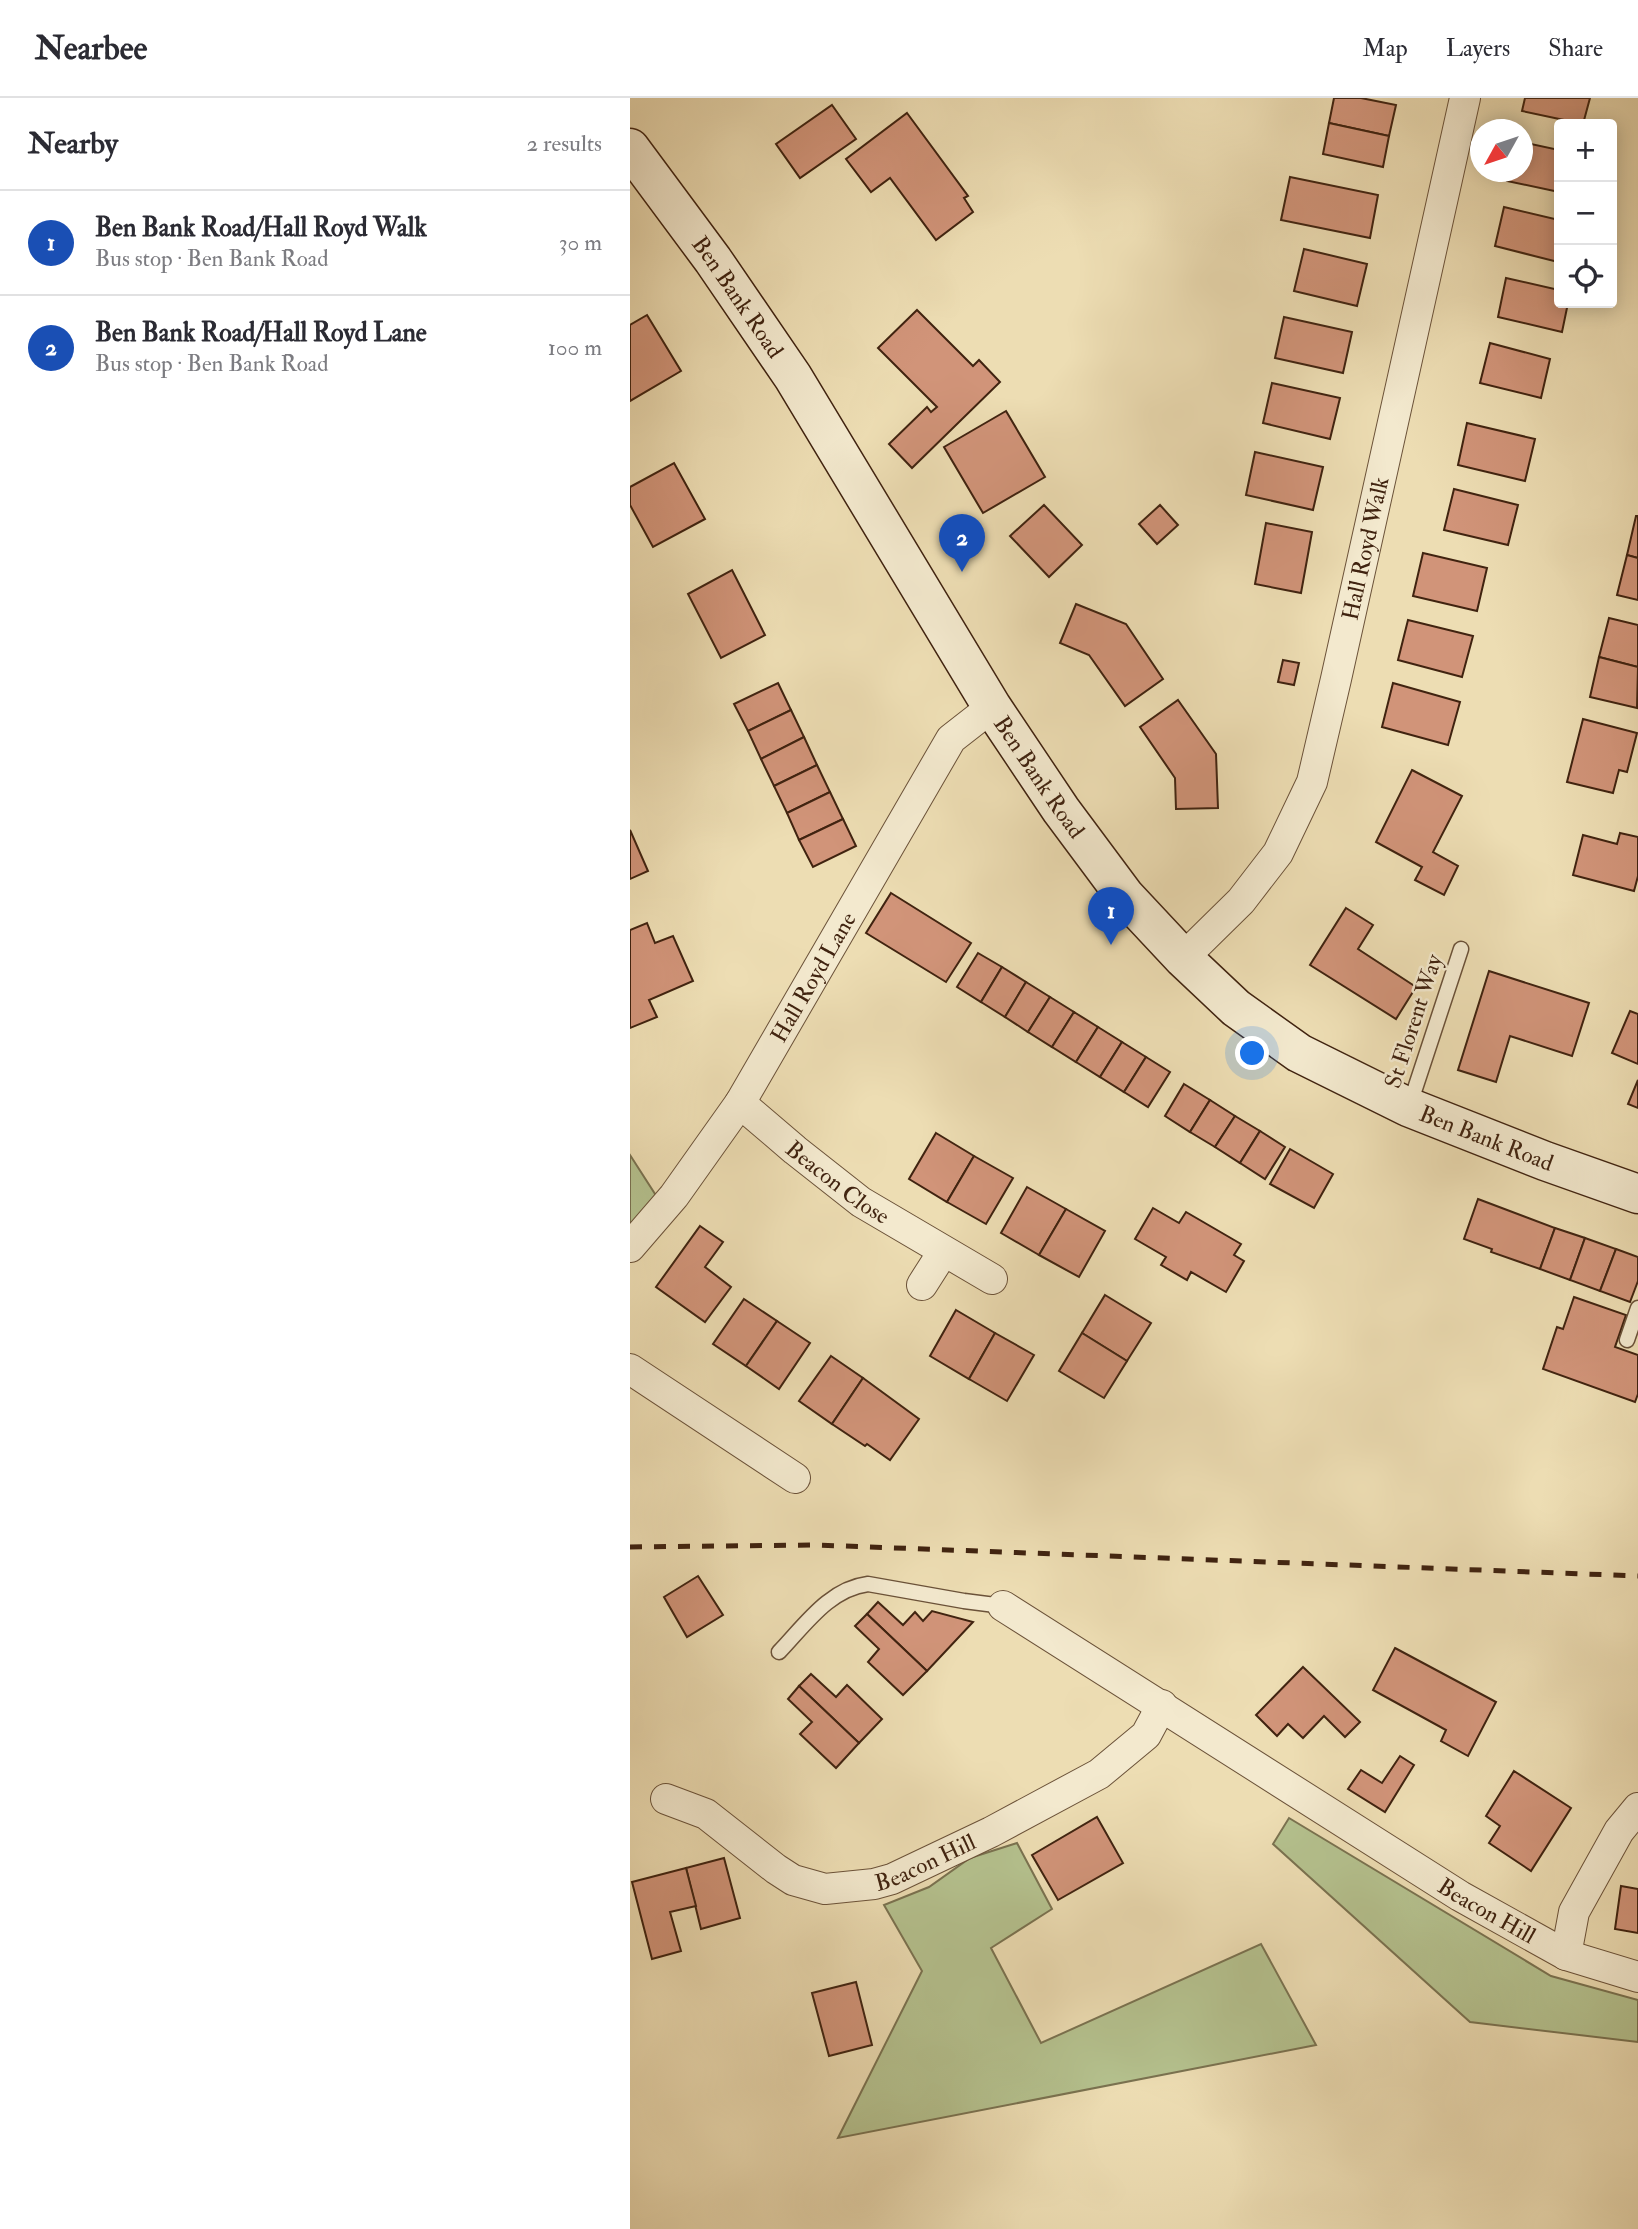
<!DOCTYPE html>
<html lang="en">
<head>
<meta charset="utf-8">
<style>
  :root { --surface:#fff; --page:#f2f2f3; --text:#2b2b33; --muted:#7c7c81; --line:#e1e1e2; --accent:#2563eb }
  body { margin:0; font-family:"IM FELL Double Pica",serif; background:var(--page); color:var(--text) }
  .controls { position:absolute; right:21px; top:21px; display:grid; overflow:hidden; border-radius:7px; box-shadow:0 4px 18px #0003 }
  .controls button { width:63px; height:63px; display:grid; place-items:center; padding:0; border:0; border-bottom:2px solid var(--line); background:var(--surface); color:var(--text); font:35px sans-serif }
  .compass { position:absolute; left:840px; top:21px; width:63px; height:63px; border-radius:50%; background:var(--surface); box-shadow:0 4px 18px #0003; rotate:230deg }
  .you { position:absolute; left:623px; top:956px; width:24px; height:24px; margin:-18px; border:5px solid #fff; border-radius:50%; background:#1a73e8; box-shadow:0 0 0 10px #1a73e833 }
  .badge { display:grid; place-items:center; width:46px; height:46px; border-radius:50%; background:var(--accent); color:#fff; font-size:23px; font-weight:700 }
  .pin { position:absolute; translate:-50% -58px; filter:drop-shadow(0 2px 4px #0008) }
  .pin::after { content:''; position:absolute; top:37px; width:24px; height:21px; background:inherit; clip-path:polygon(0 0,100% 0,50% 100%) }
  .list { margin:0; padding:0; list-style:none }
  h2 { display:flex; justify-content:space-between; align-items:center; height:91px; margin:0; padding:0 28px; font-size:30px }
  h2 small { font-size:23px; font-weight:400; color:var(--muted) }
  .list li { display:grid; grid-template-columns:46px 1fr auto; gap:21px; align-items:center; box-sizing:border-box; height:105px; padding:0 28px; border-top:2px solid var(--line) }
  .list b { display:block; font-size:26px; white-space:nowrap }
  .list p { margin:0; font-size:23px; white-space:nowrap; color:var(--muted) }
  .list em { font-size:23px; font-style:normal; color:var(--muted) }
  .icon { flex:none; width:38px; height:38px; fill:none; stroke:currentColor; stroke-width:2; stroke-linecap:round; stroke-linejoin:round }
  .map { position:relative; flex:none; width:1008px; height:2131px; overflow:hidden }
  header { display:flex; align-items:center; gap:42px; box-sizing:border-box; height:98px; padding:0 35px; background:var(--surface); border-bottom:2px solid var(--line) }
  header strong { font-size:33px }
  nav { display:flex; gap:38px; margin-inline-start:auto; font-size:24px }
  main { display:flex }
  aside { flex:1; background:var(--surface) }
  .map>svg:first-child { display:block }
  .green { fill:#b5c28f; stroke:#7a7250; stroke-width:2 }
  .building { fill:#d19479; stroke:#402310; stroke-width:2 }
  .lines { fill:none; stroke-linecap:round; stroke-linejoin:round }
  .lane-casing { stroke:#6b5239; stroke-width:17 }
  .street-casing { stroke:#6b5239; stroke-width:32 }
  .secondary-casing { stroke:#402310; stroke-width:41 }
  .lane { stroke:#f3e9ce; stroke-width:14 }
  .street { stroke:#f3e9ce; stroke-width:30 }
  .secondary { stroke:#f3e9ce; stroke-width:38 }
  .rail { stroke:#402310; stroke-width:5; stroke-dasharray:12 12; stroke-linecap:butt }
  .labels { text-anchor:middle; stroke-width:5; stroke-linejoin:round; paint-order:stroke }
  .street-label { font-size:23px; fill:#402310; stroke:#f3e9ce }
</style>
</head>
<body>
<header>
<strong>Nearbee</strong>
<nav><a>Map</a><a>Layers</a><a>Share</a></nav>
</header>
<main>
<aside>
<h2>Nearby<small>2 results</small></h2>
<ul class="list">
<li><span class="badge" style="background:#1a4fb4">1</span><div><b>Ben Bank Road/Hall Royd Walk</b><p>Bus stop · Ben Bank Road</p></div><em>30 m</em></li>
<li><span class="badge" style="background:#1a4fb4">2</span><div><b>Ben Bank Road/Hall Royd Lane</b><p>Bus stop · Ben Bank Road</p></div><em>100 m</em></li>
</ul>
</aside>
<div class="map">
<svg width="1008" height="2131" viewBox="0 0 1008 2131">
  <rect width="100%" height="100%" fill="#edddb3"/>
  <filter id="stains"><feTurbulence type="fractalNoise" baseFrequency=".00286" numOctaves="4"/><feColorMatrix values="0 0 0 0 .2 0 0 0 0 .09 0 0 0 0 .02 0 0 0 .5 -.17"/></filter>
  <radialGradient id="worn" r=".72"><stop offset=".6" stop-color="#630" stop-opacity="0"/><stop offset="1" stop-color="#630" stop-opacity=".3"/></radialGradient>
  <!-- green -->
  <g class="green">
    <path d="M0,1057L34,1110L0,1149Z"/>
    <path d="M659,1720L921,1878L1008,1902V1944L840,1924L643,1746Z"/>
    <path d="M387,1745L422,1811L361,1850L411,1945L631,1846L686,1947L208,2040L292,1873L254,1807L299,1789L340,1760Z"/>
  </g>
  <!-- building -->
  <g class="building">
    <path d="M704,0H731L766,7L759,38L699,25Z"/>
    <path d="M895,0H960L953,26L892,13Z"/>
    <path d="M202,7L226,41L170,80L146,46Z"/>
    <path d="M277,15L338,98L334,100L343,114L306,142L260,80L241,94L216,61Z"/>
    <path d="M699,25L759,38L753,69L693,56Z"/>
    <path d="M892,44L929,52V94L877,83L879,74H892Z"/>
    <path d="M660,79L748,97L740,140L651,122Z"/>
    <path d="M874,109L929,122L928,164L865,148Z"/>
    <path d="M674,151L737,166L727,208L664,193Z"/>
    <path d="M876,180L929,192V205H938L932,234L868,219Z"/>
    <path d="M287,212L343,268L349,262L370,284L282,370L259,346L297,309L301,314L307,309L248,250Z"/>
    <path d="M17,217L51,273L0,303V227Z"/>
    <path d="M654,219L722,234L713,275L645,260Z"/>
    <path d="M860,245L920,261L911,300L850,285Z"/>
    <path d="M642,285L710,300L700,341L633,325Z"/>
    <path d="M376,313L415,379L353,415L314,349Z"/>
    <path d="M837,325L905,341L895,383L828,367Z"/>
    <path d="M625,354L693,369L683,412L616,397Z"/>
    <path d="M44,365L75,421L23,449L0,407V389Z"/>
    <path d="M824,391L888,407L878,447L814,432Z"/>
    <path d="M414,407L452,447L419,479L380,438Z"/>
    <path d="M530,407L548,427L527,446L509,426Z"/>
    <path d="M1006,418H1008V460L997,457Z"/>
    <path d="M636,425L682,434L671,495L625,486Z"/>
    <path d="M793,455L857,470L847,513L783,498Z"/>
    <path d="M997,457L1008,460V502L987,497Z"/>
    <path d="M102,472L135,537L91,560L58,496Z"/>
    <path d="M446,506L496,526L533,581L495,608L459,557L430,545Z"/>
    <path d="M979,520L1008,527V569L969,559Z"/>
    <path d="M778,522L843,538L832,579L768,562Z"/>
    <path d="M969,559L1008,569L1007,610L960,599Z"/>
    <path d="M653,562L669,565L664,587L648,584Z"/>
    <path d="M148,585L161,612L118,633L104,606Z"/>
    <path d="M763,585L830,604L818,647L752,629Z"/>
    <path d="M548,602L586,656L588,710L546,711L545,680L510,629Z"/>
    <path d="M161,612L174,639L131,661L118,633Z"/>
    <path d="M953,621L1007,635L997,674L989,672L983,695L937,684Z"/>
    <path d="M174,639L187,667L144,688L131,661Z"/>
    <path d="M187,667L200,694L157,715L144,688Z"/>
    <path d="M782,672L832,698L803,754L828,768L814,797L785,782L792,769L746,744Z"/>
    <path d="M200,694L213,721L169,742L157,715Z"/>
    <path d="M213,721L226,748L183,769L169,742Z"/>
    <path d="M0,732L18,773L0,781Z"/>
    <path d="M990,735L1008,739V778L1004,793L943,777L953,737L987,746Z"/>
    <path d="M261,795L341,845L316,884L236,835Z"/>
    <path d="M716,810L743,827L728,851L786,889L766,921L680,867Z"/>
    <path d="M17,825L25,845L43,838L63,883L19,902L27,919L0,930V832Z"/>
    <path d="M348,855L372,869L351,904L327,889Z"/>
    <path d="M372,869L396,884L375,919L351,904Z"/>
    <path d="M859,873L959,905L942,958L880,938L866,984L828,972Z"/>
    <path d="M396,884L420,899L398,934L375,919Z"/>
    <path d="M420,899L444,914L422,949L398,934Z"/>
    <path d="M1000,913L1008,916V966L982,955Z"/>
    <path d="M444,914L468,929L446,964L422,949Z"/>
    <path d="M468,929L492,944L470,979L446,964Z"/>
    <path d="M492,944L516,959L494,994L470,979Z"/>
    <path d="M516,959L540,974L518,1009L494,994Z"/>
    <path d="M1008,982V1010L998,1006Z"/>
    <path d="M554,986L580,1002L560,1034L535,1018Z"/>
    <path d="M580,1002L605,1018L585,1049L560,1034Z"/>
    <path d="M605,1018L630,1033L610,1065L585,1049Z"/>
    <path d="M630,1033L655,1049L635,1081L610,1065Z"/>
    <path d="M306,1035L344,1058L317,1104L279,1081Z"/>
    <path d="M660,1051L703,1076L684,1110L640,1086Z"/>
    <path d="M344,1058L383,1080L356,1126L317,1104Z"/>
    <path d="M397,1089L436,1111L409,1157L371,1135Z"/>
    <path d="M848,1101L925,1130L910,1171L861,1154L862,1151L834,1141Z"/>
    <path d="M523,1110L549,1125L556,1114L611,1146L604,1157L614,1163L596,1194L561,1174L557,1182L531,1167L536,1159L505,1141Z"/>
    <path d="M436,1111L475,1133L449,1179L409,1157Z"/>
    <path d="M70,1128L93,1144L75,1169L101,1189L75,1224L26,1189Z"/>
    <path d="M925,1130L955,1140L940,1182L910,1171Z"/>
    <path d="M955,1140L986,1151L970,1193L940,1182Z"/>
    <path d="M986,1151L1008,1159V1183L1000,1204L970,1193Z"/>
    <path d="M475,1197L521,1225L497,1263L452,1235Z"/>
    <path d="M944,1199L996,1217L985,1249L1008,1257V1296L1005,1304L913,1271L927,1229L933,1231Z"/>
    <path d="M114,1201L147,1223L116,1268L83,1246Z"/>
    <path d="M326,1212L365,1235L339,1281L300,1258Z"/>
    <path d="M147,1223L180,1245L149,1291L116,1268Z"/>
    <path d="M365,1235L404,1257L377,1303L339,1281Z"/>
    <path d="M452,1235L497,1263L474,1300L429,1273Z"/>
    <path d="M201,1258L233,1280L202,1326L169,1303Z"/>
    <path d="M233,1280L289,1321L260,1362L237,1346L235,1348L202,1326Z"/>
    <path d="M68,1478L93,1517L57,1539L34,1499Z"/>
    <path d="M248,1504L273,1527L285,1514L293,1523L302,1513L343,1524L297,1573L237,1516Z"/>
    <path d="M237,1516L297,1573L273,1597L238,1564L249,1551L225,1528Z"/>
    <path d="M765,1550L866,1604L838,1658L811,1643L816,1632L743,1592Z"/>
    <path d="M673,1569L730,1624L715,1639L694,1618L673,1640L658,1626L647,1638L626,1617Z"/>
    <path d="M181,1576L206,1599L217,1587L252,1621L229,1645L169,1588Z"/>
    <path d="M169,1588L229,1645L206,1670L170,1636L182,1624L158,1601Z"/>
    <path d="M770,1658L784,1667L755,1714L718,1691L731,1672L752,1685Z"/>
    <path d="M884,1673L941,1710L901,1773L859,1745L870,1728L856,1718Z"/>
    <path d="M467,1719L493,1765L428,1802L402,1757Z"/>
    <path d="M94,1760L110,1820L71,1831L56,1770Z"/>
    <path d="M56,1770L66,1808L40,1814L51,1853L22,1861L2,1784Z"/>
    <path d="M991,1788L1008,1791V1835L985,1831Z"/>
    <path d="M226,1884L242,1947L199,1958L182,1895Z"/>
  </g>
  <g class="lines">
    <defs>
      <g id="lane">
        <path d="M779,1009L831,851"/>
        <path d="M997,1242L1008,1210"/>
        <path d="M149,1554C175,1527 199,1491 238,1486L334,1503L373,1508"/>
      </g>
      <g id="street">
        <path id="s1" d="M553,860L611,803L648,755L682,684L706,581L835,0"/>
        <path id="s2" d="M110,1005L165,1052L231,1104L362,1181"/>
        <path id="s3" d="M0,1149L44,1098L110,1005L321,641L362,609"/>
        <path d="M292,1187L313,1154"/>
        <path d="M0,1271L165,1380"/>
        <path id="s4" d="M373,1508L830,1798L936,1857L1008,1879"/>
        <path id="s5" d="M36,1701L76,1716L146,1771L163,1782L195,1791L244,1786L262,1781L361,1734L469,1676L516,1637L532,1607"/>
        <path d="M936,1857L944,1814L989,1733L1008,1710"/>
      </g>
      <g id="secondary">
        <path id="s6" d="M0,50L83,162L163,279L362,609L431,712L495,798L553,860L606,910L669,955L778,1009L915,1063L1008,1096"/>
      </g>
    </defs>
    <!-- lane casing -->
    <use href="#lane" class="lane-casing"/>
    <!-- street casing -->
    <use href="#street" class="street-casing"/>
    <!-- secondary casing -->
    <use href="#secondary" class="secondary-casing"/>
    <!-- lane -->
    <use href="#lane" class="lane"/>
    <!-- street -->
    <use href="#street" class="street"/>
    <!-- secondary -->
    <use href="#secondary" class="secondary"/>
    <!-- rail -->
    <path class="rail" d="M0,1449L187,1447L1008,1478"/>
  </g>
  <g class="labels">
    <!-- street labels -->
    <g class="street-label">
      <text dy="8" stroke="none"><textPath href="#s6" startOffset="184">Ben Bank Road</textPath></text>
      <text dy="8" stroke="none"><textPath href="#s1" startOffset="460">Hall Royd Walk</textPath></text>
      <text dy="8" stroke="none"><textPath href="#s6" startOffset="751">Ben Bank Road</textPath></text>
      <text dy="8" stroke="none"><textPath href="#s3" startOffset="327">Hall Royd Lane</textPath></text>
      <text transform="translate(783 923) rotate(-72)" y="8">St Florent Way</text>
      <text dy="8" stroke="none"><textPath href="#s6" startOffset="1339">Ben Bank Road</textPath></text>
      <text dy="8" stroke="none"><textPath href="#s2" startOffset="126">Beacon Close</textPath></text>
      <text dy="8" stroke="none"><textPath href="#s5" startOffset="290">Beacon Hill</textPath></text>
      <text dy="8" stroke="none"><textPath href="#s4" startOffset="572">Beacon Hill</textPath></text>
    </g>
  </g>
  <rect width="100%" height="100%" filter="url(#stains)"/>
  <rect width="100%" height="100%" fill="url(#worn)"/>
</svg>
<div class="controls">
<button>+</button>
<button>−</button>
<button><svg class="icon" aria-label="locate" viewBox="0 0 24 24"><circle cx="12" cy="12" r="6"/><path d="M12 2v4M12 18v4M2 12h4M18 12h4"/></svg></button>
</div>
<svg class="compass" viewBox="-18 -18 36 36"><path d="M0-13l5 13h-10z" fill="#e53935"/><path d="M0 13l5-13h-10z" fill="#7c7c81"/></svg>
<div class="you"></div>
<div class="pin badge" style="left:481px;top:847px;background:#1a4fb4">1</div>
<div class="pin badge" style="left:332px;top:474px;background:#1a4fb4">2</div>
</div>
</main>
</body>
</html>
